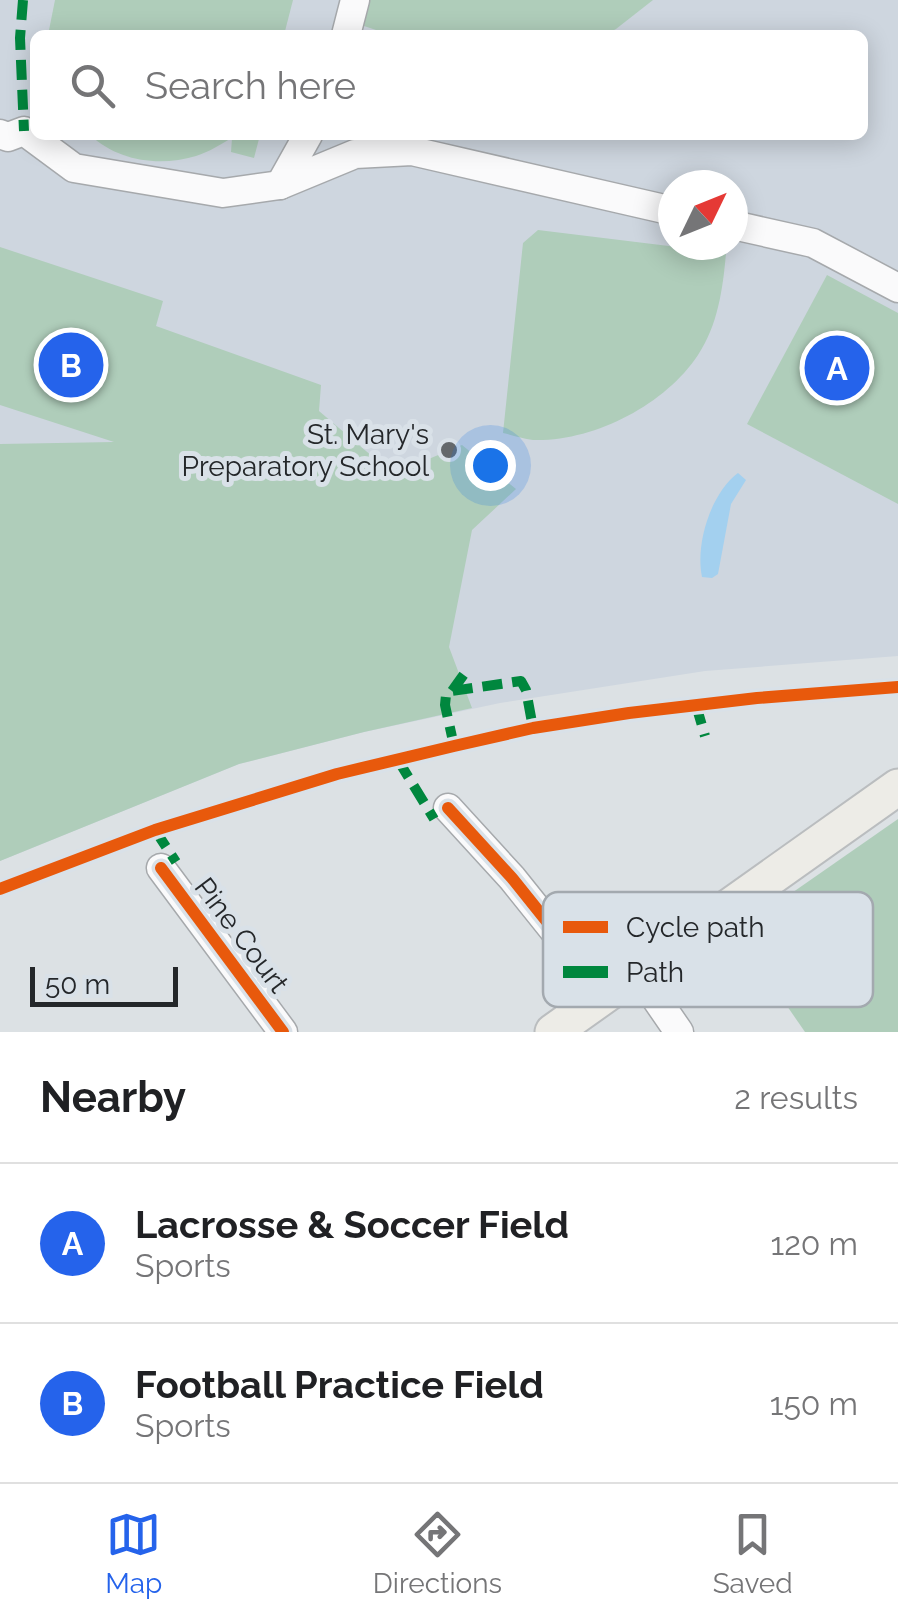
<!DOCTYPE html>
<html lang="en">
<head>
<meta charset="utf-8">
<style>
  :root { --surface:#fff; --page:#f2f2f2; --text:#202124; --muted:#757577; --line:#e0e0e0; --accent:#2563eb }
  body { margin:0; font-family:Raleway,sans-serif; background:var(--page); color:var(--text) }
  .compass { position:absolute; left:658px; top:170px; width:90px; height:90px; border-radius:50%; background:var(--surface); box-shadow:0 5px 25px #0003; rotate:47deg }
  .scale { position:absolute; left:30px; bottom:25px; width:148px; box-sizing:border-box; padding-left:10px; border:5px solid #24272a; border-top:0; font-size:28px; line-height:35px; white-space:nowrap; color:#24272a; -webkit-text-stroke:8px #d9e1e8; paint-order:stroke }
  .you { position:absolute; left:490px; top:465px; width:35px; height:35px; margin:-25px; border:8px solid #fff; border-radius:50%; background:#1a73e8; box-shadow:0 0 0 15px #1a73e833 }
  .badge { display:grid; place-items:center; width:65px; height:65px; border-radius:50%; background:var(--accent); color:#fff; font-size:32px; font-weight:700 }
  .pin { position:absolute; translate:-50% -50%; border:5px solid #fff; box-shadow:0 2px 10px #0006 }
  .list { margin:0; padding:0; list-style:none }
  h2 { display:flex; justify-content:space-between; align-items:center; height:130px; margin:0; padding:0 40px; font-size:42px }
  h2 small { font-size:32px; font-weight:400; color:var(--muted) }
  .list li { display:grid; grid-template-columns:65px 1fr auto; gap:30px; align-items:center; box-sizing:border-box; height:160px; padding:0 40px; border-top:2px solid var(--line) }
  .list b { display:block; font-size:38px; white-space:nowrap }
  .list p { margin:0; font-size:32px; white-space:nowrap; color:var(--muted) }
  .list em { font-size:32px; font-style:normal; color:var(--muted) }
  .icon { flex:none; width:55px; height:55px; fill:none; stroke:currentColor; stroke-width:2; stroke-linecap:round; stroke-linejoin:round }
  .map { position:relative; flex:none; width:898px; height:1032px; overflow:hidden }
  .search { position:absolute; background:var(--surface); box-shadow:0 5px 25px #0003; left:30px; right:30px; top:30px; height:110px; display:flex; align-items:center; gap:25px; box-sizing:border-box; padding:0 35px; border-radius:15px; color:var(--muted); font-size:38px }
  .sheet { height:450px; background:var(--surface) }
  nav { display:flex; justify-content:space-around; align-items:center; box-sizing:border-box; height:140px; border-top:2px solid var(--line); background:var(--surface); font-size:28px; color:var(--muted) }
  nav a { display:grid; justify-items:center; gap:5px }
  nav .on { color:var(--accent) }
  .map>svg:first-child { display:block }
  .built { fill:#ced6df; fill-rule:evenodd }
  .green { fill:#afcdba }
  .water { fill:#a3d0ef }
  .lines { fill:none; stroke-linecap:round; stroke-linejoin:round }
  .minor-casing { stroke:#a6a9ac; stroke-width:31 }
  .major-casing { stroke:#babdbf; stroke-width:39 }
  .minor { stroke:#fafafb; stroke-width:28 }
  .major { stroke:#edece7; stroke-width:35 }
  .quiet { stroke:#00873e; stroke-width:10; stroke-dasharray:20 10; stroke-linecap:butt }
  .cycleway-casing { stroke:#d9e1e8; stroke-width:19 }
  .cycleway { stroke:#e8590c; stroke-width:12 }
  .poi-dot { fill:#64686b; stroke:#d9e1e8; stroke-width:4 }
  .labels { text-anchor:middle; stroke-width:10; stroke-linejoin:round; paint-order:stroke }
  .poi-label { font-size:28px; fill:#24272a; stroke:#d9e1e8; text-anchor:end }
  .street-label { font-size:28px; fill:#24272a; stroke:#d9e1e8 }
  .key { fill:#d9e1e8; stroke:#a3a9af; stroke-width:2.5 }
  .key-label { font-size:28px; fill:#24272a }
</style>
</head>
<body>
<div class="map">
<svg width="898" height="1032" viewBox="0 0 898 1032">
  <rect width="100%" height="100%" fill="#dce1e4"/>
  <!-- built -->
  <path class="built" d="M0,0H898V656L705,671L500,703L364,732L239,764L0,861ZM35,35H863V135H35ZM673,185H733V245H673Z"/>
  <!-- green -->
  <g class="green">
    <path d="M55,0H293L284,35H48Z"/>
    <path d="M368,0H653L616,29L604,35H391L364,26Z"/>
    <path d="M90,135H260L254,158L231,152L232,138C221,144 209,152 196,156C159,167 118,161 90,135Z"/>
    <path d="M538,230L726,253C723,288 718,325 698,355C665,405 593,442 533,440C523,439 512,435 503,433L523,243Z"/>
    <path d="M0,247L163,301L156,326L321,385L319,411L393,474L462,445L516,489L472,530L449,647L472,708L364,732L239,764L0,861V444L114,442L0,405Z"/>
    <path d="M827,275L898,313V504L747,424Z"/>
    <path d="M898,819V1032H805L736,932Z"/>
  </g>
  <!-- water -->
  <path class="water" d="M738,473L746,480L731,504L718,574L712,578L702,577C695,544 711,493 738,473Z"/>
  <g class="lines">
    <defs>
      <g id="minor">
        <path d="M346,35L355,0"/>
        <path d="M0,134L8,137L24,131L74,168L223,193L280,185L355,154L412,151L673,211"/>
        <path d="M280,185L308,135"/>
        <path d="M733,225L813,243L898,288"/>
        <path d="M448,808L512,878L605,994"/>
        <path d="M161,868L283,1032"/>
        <path d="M637,971L679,1032"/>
      </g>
      <path id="major" d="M553,1032L898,787"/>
    </defs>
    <!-- minor casing -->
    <use href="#minor" class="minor-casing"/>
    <!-- major casing -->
    <use href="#major" class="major-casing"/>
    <!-- minor -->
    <use href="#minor" class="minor"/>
    <!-- major -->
    <use href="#major" class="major"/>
    <!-- quiet -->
    <g class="quiet">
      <path d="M23,0L20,38L24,131"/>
      <path d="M452,691L467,670"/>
      <path d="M696,705L705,736"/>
      <path d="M454,746L445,705L446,695L452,691L521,681L526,690L533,728"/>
      <path d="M398,760L434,819"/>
      <path d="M155,830L176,862"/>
    </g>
    <defs>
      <g id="cycleway">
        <path d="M448,808L512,878L605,994"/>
        <path d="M161,868L283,1032"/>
        <path d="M0,889L155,830L337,774L454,746L533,728L629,713L757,698L898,687"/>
      </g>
    </defs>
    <!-- cycleway casing -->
    <use href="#cycleway" class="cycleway-casing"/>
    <!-- cycleway -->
    <use href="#cycleway" class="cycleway"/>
  </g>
  <!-- markers -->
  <circle class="poi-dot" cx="449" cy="450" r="10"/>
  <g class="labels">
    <!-- poi labels -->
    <g class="poi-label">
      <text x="429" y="444">St. Mary's<tspan x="429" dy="32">Preparatory School</tspan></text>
    </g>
    <!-- street labels -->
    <g class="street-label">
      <text transform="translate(242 935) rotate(53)" y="10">Pine Court</text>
    </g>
  </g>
  <!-- legend -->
  <rect x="543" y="892" width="330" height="115" rx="15" class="key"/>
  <rect x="563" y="921" width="45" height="12" fill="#e8590c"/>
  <rect x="563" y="966" width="45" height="12" fill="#00873e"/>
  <g class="key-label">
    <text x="626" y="937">Cycle path</text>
    <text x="626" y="982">Path</text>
  </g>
</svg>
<svg class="compass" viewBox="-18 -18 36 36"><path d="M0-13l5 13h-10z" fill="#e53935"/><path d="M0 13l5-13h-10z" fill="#757577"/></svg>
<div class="scale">50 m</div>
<div class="you"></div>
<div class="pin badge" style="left:837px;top:368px">A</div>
<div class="pin badge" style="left:71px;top:365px">B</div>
<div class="search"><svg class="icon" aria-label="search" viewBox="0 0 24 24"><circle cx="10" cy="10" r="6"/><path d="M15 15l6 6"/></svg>Search here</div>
</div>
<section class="sheet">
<h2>Nearby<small>2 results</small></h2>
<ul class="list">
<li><span class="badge">A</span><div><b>Lacrosse &amp; Soccer Field</b><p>Sports</p></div><em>120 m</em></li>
<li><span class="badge">B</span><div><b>Football Practice Field</b><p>Sports</p></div><em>150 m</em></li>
</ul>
</section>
<nav>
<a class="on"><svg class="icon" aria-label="map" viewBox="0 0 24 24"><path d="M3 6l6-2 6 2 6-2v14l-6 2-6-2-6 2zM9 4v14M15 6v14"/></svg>Map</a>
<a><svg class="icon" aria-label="directions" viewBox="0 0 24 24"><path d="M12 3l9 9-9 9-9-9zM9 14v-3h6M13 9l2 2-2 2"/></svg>Directions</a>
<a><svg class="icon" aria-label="saved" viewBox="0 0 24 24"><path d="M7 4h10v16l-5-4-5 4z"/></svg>Saved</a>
</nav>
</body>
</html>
